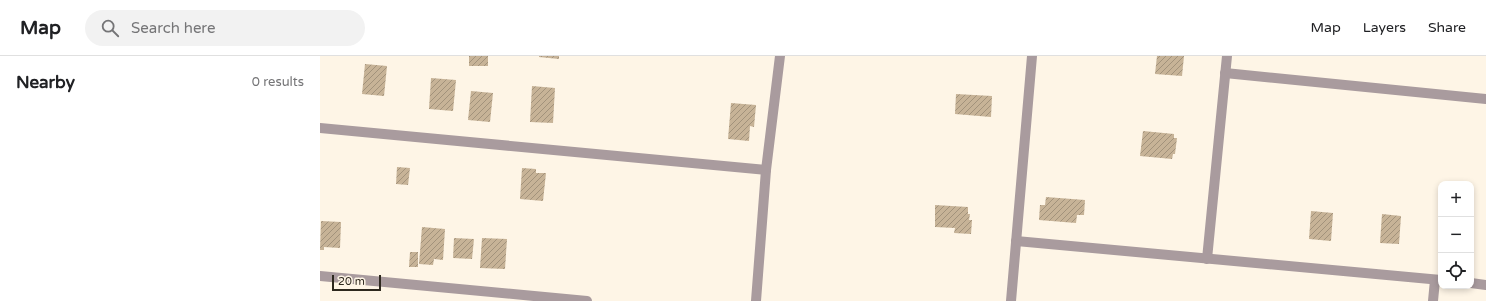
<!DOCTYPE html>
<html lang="en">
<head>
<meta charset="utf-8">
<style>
  :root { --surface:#fff; --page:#f2f2f2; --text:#202124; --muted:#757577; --line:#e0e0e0 }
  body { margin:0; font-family:"Varela Round",sans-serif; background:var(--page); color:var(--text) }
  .controls { position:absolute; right:12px; bottom:12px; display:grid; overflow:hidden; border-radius:8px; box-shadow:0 2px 6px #0003 }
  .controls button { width:36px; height:36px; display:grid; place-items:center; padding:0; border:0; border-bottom:1px solid var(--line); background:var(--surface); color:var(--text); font:20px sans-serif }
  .scale { position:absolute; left:12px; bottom:10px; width:49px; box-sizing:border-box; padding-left:4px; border:2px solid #2d281e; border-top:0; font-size:11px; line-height:14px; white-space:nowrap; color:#2d281e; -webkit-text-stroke:3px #fef5e6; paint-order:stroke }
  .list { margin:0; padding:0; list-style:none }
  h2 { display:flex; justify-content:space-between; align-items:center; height:52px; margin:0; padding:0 16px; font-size:17px }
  h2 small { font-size:13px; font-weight:400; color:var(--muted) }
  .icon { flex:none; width:22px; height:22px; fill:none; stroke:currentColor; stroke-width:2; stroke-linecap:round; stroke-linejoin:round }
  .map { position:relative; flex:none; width:1166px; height:245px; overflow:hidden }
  header { display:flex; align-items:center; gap:24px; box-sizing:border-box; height:56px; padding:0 20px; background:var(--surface); border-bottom:1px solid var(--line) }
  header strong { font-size:19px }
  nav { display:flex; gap:22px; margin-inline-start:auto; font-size:14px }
  .search { width:280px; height:36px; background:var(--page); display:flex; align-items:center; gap:10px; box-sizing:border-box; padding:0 14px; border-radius:22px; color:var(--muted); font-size:15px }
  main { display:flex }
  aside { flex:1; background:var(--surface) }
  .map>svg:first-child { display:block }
  .building { fill:url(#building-hatch) }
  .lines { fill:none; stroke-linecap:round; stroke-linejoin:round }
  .minor { stroke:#a99b9e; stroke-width:10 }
</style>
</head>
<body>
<header>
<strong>Map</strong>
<div class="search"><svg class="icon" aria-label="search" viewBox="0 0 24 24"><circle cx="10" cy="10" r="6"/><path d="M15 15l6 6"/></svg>Search here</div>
<nav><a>Map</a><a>Layers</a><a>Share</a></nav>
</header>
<main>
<aside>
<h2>Nearby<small>0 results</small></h2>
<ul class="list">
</ul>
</aside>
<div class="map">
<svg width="1166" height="245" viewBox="0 0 1166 245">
  <defs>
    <pattern id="building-hatch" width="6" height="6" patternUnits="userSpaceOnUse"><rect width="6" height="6" fill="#c7b397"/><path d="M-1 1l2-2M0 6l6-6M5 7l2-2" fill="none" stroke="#a2927b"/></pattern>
  </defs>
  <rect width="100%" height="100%" fill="#fef5e6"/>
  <!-- building -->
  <g class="building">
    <rect x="149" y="0" width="19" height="10"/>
    <path d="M219,0H239V3L219,1Z"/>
    <path d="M837,0H864L862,20L835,18Z"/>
    <path d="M45,8L67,10L64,40L42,38Z"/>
    <path d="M111,22L136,24L133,55L109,53Z"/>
    <path d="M212,30L235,32L233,67L210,66Z"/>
    <path d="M151,35L173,37L170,66L148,64Z"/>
    <path d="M636,38L672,40L671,61L635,58Z"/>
    <path d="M411,47L436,49L434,71L430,70L429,85L408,83Z"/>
    <path d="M823,75L854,78V82H857L855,98H853L852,103L820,100Z"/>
    <path d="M77,111L90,112L88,129L76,128Z"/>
    <path d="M202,112L216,113V117H226L223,145L200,143Z"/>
    <path d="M726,141L765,144L764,159H757L756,167L719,164L720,149H725Z"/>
    <path d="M615,149L648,151V158H650L649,164H652L651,178L634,177L635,172L615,171Z"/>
    <path d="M991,155L1013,157L1011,185L989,183Z"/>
    <path d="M1062,158L1081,160L1079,188L1060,187Z"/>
    <path d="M1,165L21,166L20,192L4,191V194H0Z"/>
    <path d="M102,171L125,173L123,204L114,203L113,209L99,208Z"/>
    <path d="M134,182L154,183L152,203L133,202Z"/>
    <path d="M162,182L187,183L185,213L160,212Z"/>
    <path d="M90,196H98V211H89Z"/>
  </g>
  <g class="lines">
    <!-- minor -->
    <g class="minor">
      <path d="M905,17L1166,43"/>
      <path d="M0,72L446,114"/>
      <path d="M696,185L1121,224"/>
      <path d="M887,203L907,0"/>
      <path d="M0,220L267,245"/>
      <path d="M1151,227L1166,229"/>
      <path d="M436,245L446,114L460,0"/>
      <path d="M691,245L712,0"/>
      <path d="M1113,245L1115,224"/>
    </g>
  </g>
</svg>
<div class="controls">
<button>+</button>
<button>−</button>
<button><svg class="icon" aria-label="locate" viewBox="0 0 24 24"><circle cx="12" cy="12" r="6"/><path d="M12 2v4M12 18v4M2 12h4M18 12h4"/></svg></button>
</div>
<div class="scale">20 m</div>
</div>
</main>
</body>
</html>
